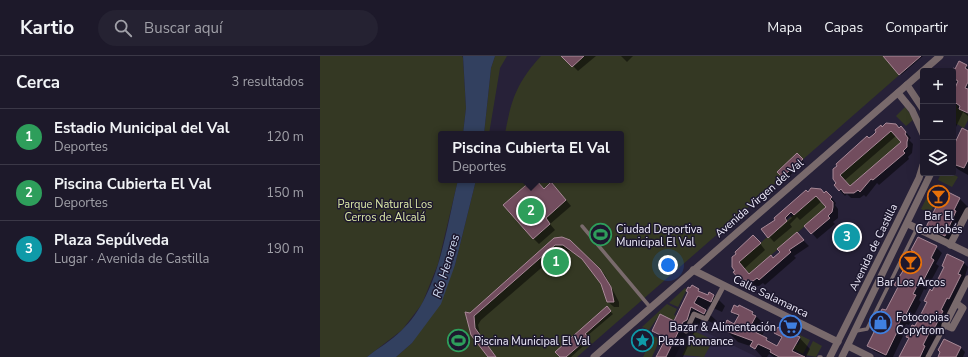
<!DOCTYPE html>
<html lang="es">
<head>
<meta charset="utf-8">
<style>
  :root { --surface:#1d192a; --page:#252232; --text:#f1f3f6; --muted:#a0a0a8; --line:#3b3847; --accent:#0f766e }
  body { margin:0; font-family:"Nunito Sans",sans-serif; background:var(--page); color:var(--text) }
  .controls { position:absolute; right:12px; top:12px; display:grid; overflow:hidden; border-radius:4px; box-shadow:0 4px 16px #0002 }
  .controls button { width:36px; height:36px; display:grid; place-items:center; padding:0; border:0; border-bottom:1px solid var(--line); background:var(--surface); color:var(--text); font:20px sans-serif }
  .you { position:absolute; left:348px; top:209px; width:14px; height:14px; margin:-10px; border:3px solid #fff; border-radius:50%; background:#1a73e8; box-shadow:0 0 0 6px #1a73e833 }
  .badge { display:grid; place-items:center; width:26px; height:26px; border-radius:50%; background:var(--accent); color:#fff; font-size:13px; font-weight:700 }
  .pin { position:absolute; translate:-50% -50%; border:2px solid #fff; box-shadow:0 1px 4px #0006 }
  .popup { position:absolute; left:118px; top:75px; width:186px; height:52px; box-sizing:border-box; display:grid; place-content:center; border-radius:4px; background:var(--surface); filter:drop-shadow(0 1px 3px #0005); font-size:13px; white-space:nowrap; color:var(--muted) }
  .popup b { font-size:15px; color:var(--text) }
  .popup::after { content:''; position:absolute; left:50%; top:100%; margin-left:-8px; border:8px solid transparent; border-top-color:var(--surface) }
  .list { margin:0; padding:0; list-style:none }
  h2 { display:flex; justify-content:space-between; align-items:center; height:52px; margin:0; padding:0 16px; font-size:17px }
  h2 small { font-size:13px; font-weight:400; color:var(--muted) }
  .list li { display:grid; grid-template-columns:26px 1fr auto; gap:12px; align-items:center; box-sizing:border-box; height:56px; padding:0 16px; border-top:1px solid var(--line) }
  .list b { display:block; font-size:15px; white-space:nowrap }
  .list p { margin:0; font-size:13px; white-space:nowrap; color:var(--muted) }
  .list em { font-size:13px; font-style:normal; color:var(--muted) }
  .icon { flex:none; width:22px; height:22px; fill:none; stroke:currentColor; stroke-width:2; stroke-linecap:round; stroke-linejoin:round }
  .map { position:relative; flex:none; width:648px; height:301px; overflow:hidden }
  header { display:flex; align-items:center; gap:24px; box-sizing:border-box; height:56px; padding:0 20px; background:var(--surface); border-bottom:1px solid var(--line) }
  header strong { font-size:19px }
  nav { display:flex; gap:22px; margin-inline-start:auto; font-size:14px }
  .search { width:280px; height:36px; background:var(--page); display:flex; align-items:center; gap:10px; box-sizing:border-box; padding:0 14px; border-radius:22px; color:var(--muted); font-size:15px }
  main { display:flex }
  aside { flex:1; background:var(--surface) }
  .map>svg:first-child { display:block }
  .built { fill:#2f2845 }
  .green { fill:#343823 }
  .water { fill:#32405f }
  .shadow { fill:#0007; fill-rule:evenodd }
  .building { fill:#724d5e; stroke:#a88997; fill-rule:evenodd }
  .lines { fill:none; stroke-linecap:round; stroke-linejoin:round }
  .service { stroke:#796a6c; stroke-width:3.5 }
  .pedestrian { stroke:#796a6c; stroke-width:5 }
  .minor { stroke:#796a6c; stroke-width:7 }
  .labels { text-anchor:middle; stroke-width:3; stroke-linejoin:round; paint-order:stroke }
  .street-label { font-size:11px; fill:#eeebfb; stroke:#1d182e }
  .park-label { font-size:11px; fill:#dce9a7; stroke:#1d182e }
  .poi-label { font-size:11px; fill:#eeebfb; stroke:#1d182e; text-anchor:start }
  .water-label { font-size:12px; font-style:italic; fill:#d1ddf4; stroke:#1d182e }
</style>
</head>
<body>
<header>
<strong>Kartio</strong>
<div class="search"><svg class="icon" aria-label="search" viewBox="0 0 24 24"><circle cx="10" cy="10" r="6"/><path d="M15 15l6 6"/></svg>Buscar aquí</div>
<nav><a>Mapa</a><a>Capas</a><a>Compartir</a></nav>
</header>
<main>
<aside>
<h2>Cerca<small>3 resultados</small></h2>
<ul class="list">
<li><span class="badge" style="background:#2e9e5b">1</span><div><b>Estadio Municipal del Val</b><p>Deportes</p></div><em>120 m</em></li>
<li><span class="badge" style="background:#2e9e5b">2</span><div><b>Piscina Cubierta El Val</b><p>Deportes</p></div><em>150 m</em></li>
<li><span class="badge" style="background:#0f9aa8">3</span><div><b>Plaza Sepúlveda</b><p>Lugar · Avenida de Castilla</p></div><em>190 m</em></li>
</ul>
</aside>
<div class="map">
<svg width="648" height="301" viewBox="0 0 648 301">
  <rect width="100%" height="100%" fill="#272138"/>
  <!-- built -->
  <path class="built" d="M371,269L381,274L437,301H355Z"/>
  <!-- green -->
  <g class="green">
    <path d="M0,0H142L143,2L146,52L143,78H121V124H138L118,208L102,248L82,274L47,301H0Z"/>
    <path d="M175,0H187L180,12L169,78H164L171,12Z"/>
    <path d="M221,0H601L257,301H76L92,287L135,209L156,124H301V78H185C191,44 197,26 221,0Z"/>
    <path d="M633,47L638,50L637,52L648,58V64L644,72L633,66Z"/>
    <path d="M585,51L594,63L586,70L576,60Z"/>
    <path d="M571,75L580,84V88L530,130L520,119Z"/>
    <path d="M621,117H631L638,121L632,131L618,124Z"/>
    <path d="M496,140L506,151L505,153L429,218L419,206V205Z"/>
    <path d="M607,141L614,144L613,146L615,147L610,157L601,153Z"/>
    <path d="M365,232L367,233L358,251L349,247Z"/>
    <path d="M347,248L357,253L354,259L356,260L351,268L346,267L348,262L340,258L329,274L322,271Z"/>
    <path d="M374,275L393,284L384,301L362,299Z"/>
    <path d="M480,279L490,284L483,298L468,290L470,286L478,289L481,282L479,281Z"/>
    <path d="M333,280L340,283L332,301H323Z"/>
    <path d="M493,285L502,290L496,301L486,299Z"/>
  </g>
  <!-- water -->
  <g class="water">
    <path d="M143,0H175L171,12L164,78H143L146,52Z"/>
    <path d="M138,124H156L135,209L121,248L92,287L76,301H47C58,292 71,285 81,275C119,240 126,172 138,124Z"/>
  </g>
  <!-- shadow -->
  <g class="shadow">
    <path d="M243,0H276L258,15Z"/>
    <path d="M301,0H313L307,6Z"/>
    <path d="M564,0H603L581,19Z"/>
    <path d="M640,6L648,11V60L643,56L636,71L633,70V39L638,28L633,23V15H632L633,13L635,14Z"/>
    <path d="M581,71L591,82L589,84L593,88L592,97L588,101L589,103L559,129L557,127L546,141L544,139L540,142H531L527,138L525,140L515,129L517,127L514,123L549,84L562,72L579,73ZM576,80L582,86L530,131L524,125Z"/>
    <path d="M648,76V119L639,114L633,109V93Z"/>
    <path d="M477,98L484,106L466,123L459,116Z"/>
    <path d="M213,124L224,134L237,133L251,150L230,168L235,174L219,188L213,182Z"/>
    <path d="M622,134L640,143L648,151L633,187L616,179L608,171L619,147Z"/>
    <path d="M506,136L516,147L515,149L518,153V162L513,166L515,168L497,183L486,170L507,151L502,145L480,164L477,161L470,168L472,171L454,186L442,173L446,169L448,171L488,137ZM470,160L472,162L460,172V169Z"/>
    <path d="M236,183L247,184L272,205L285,219L299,246V251H294L288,246V240L276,217L267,207L253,196L242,194L161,264L158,269L160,278L176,301H169L160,290L150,258Z"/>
    <path d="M482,183L489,190L474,200L476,202L445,229L443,227L439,230H430L426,226L424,227L414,216L416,215L413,211L439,186L445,194L424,213L429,219Z"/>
    <path d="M616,191L622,197L616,208L619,210L606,234L604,233L599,244L601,246L589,269L586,268L581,278L583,280L573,301H566L554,295L548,289L560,268L557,265L566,256L578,232L576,229L595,196L593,194Z"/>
    <path d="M628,199L644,207L648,211L644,223L646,226L617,283L615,282L608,295L610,297L608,301H581L589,283L587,281L595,272L607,247L605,245L613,236L625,211Z"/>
    <path d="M378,234L388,240L394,239L405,250L402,256L389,250L386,255L397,265L395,268L382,262L377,275L374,277L363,301H338L344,286L333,275L354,266Z"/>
    <path d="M420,250L433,257L444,268L446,272L442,280L458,291L462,283L456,277L463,272L476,278L490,293L486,301H454L449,298L447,301H442L433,291L418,286L407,275L414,269L418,261L412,255Z"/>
    <path d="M287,252L293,258L267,280L270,284L251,301H241Z"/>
    <path d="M624,284L641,292L645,296L643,301H619Z"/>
  </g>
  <!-- building -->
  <g class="building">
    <path d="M241,0H264L252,11Z"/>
    <path d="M563,0H601L579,19Z"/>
    <path d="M639,5L647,9L645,12L648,14V26L645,32L648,33V57L639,53L640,50L633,45V37L638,25L633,22V12L635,13Z"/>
    <path d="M566,67L576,68L579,72L581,70L586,76L585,78L588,82L587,86V91L583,95L585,97L553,124L551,123L540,136L538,134L534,137H524L521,133L519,135L514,129L516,127L513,123V113L517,110L516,108L547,80L549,82L553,79L556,76L555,74L561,69L562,71ZM571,75L581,86L530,130L520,119Z"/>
    <path d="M642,72L648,75V104L644,112L633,108V91Z"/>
    <path d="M477,97L483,103L462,121L457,116Z"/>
    <path d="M212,124H216L224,133L231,126L246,144L226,162L230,168L213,183L183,149Z"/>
    <path d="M491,132L501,133L504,137L506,135L512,141L510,143L513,146V151L512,156L508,160L510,162L491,178L484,170L506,151L496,140L474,159L471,156L465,162L467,165L448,182L441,173L455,164L454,162L486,134L488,136Z"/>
    <path d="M622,133L640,142L634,154L636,155L625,180L606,171L618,147L616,145Z"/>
    <path d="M477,176L484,184L469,194L471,196L439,224L437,222L433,225L423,224L420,221L418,222L413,216L415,215L412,211V201L416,198L415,196L433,179L441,187L419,206L429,218L451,199L453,202L460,196L457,193Z"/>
    <path d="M242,181L250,184L280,213L291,231L294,246H287L281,228L262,203L243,189H235L154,260L155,272L176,301H168L151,279L145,256L150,257L234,182Z"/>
    <path d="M598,181L617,190L611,202L614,204L601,229L598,228L593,238L596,239L583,264L581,263L576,273L578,274L566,299L547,290L559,266L556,265L562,253L566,254L578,231L574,229L595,196L591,194Z"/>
    <path d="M627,198L644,206L638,218L641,219L629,243L627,242L621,254L623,255L611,279L609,277L603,289L605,290L600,301H579L589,282L586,281L592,269L595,270L607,246L604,245L610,233L612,235L624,211L622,210Z"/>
    <path d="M372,229L379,233L378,235L388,239L389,236L394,239L391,246L378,240L374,247L386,254L384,258L371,251L367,264L363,266L346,301H336L346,282L332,275L340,258L354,265L368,236L366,235L368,231L370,232Z"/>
    <path d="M414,249L418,251L419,249L433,256L432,258L436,260L429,273L447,282L446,284L457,290L462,281L454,277L458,271L461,273L462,271L476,277L475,279L480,281L472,295L485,301H459L450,296L451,294L438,288L435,293L430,290L433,285L406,275L407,273L404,271L407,264L414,268L419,259L411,256Z"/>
    <path d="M287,250L291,255L265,278L269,281L246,301H240L235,296Z"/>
    <path d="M624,283L641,291L636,301H618L620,296L618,294Z"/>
  </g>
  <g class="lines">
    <!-- service -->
    <g class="service">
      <path d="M262,170L330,251"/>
      <path d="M536,275L547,273L597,172"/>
      <path d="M499,301H501"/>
    </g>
    <!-- pedestrian -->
    <g class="pedestrian">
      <path d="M366,275L374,258L386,263L404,229"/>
      <path d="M608,301L625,269"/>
    </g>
    <!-- minor -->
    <g class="minor">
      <path d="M587,29L603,53"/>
      <path d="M578,37L592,54L603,78"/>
      <path d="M588,168L648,197"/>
      <path d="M630,189L648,155"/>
      <path d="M373,214L518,286"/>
      <path d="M636,247L643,252L632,272L625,269L648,223"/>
      <path d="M528,290L550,301"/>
      <path d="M274,301L620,0"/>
      <path d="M510,301L576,169L599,122L603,109"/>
      <path d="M522,301L611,117"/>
    </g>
  </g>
  <!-- icons -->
  <defs>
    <symbol id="bar-ring" viewBox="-11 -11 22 22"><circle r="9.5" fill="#1d182e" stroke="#e8710a" stroke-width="1.5"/><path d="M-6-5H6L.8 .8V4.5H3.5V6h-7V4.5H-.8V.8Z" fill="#e8710a"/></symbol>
    <symbol id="stadium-ring" viewBox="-11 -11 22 22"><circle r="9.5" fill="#1d182e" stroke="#2e9e5b" stroke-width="1.5"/><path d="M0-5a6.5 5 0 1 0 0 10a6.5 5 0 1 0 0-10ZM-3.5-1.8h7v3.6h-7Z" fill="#2e9e5b"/></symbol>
    <symbol id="shop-ring" viewBox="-11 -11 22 22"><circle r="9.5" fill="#1d182e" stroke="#3f7fe0" stroke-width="1.5"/><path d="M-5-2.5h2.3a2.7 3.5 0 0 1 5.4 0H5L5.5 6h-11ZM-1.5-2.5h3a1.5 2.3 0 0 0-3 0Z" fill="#3f7fe0"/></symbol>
    <symbol id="supermarket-ring" viewBox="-11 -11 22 22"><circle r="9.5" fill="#1d182e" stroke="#3f7fe0" stroke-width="1.5"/><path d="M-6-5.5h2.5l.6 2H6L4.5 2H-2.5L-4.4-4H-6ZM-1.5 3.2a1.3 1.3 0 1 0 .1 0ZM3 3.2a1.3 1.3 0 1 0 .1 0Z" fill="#3f7fe0"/></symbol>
    <symbol id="sight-ring" viewBox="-11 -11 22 22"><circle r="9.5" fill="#1d182e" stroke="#0f9aa8" stroke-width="1.5"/><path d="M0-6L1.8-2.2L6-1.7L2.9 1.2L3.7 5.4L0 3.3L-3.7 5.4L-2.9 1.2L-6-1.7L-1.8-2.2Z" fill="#0f9aa8"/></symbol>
  </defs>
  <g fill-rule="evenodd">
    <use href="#bar-ring" x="606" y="128" width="25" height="25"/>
    <use href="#stadium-ring" x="268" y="166" width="25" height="25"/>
    <use href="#bar-ring" x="578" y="194" width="25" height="25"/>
    <use href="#shop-ring" x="548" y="254" width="25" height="25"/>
    <use href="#supermarket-ring" x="458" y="258" width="25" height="25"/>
    <use href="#stadium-ring" x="126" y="272" width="25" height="25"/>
    <use href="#sight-ring" x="310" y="272" width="25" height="25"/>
  </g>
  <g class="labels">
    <!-- street labels -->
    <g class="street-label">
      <text transform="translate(439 142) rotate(-41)" y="4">Avenida Virgen del Val</text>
      <text transform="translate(553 191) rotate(-64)" y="4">Avenida de Castilla</text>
      <text transform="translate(451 240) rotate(26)" y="4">Calle Salamanca</text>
    </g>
    <!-- park labels -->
    <g class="park-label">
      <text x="65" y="152">Parque Natural Los<tspan x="65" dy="13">Cerros de Alcalá</tspan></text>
    </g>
    <!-- poi labels -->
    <g class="poi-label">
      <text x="619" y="164" text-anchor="middle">Bar El<tspan x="619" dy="13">Cordobés</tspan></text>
      <text x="296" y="177">Ciudad Deportiva<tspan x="296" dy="13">Municipal El Val</tspan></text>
      <text x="591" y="230" text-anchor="middle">Bar Los Arcos</text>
      <text x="576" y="265">Fotocopias<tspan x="576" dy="13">Copytrom</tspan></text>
      <text x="456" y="275" text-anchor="end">Bazar &amp; Alimentación</text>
      <text x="154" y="289">Piscina Municipal El Val</text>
      <text x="338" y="289">Plaza Romance</text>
    </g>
    <!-- water labels -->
    <g class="water-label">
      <text transform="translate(126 210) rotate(-73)" y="4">Río Henares</text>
    </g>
  </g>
</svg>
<div class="controls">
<button>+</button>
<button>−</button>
<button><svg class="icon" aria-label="layers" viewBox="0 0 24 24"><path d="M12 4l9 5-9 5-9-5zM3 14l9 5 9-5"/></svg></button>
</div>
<div class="you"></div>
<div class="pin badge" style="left:236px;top:206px;background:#2e9e5b">1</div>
<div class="pin badge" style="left:211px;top:155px;background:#2e9e5b">2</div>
<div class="popup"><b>Piscina Cubierta El Val</b>Deportes</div>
<div class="pin badge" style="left:527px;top:181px;background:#0f9aa8">3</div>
</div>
</main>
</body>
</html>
